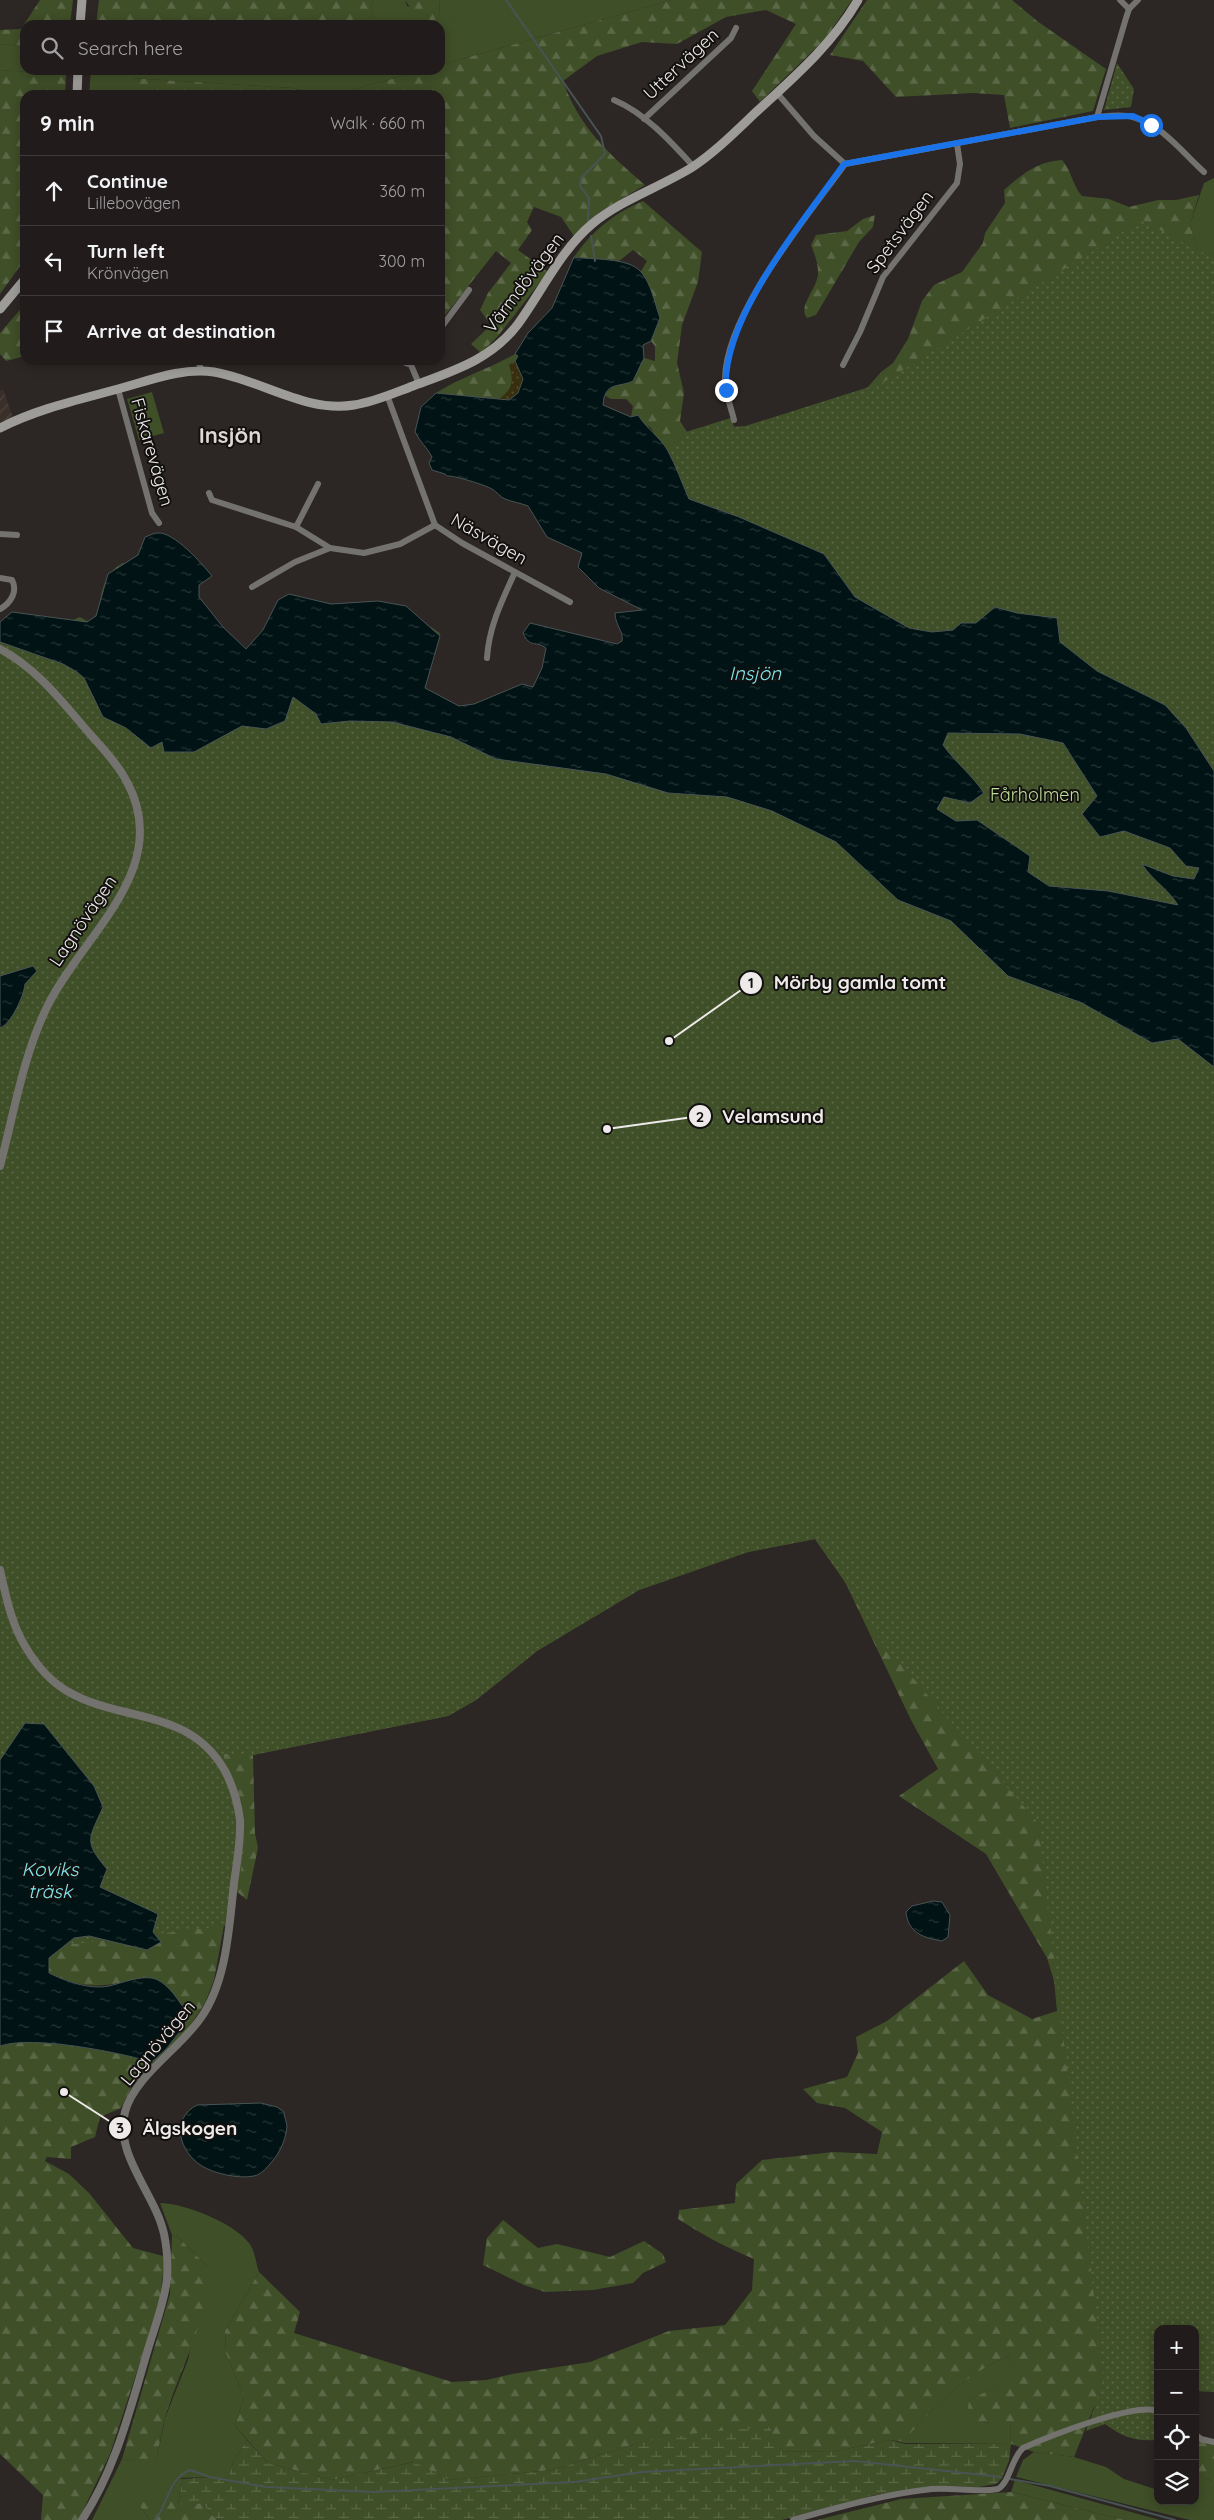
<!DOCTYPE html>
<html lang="en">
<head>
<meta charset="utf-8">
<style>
  :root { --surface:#211c1b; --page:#292524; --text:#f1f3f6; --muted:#a2a1a3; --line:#3e3a3a }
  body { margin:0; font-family:Quicksand,sans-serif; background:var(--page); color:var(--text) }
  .controls { position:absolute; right:15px; bottom:15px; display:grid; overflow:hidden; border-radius:10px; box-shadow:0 2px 12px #0003 }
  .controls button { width:45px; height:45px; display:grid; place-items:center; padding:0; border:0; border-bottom:1px solid var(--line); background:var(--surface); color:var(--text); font:25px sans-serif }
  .stop { position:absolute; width:15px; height:15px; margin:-11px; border:4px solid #1a73e8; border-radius:50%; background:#fff }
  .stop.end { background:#1a73e8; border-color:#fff; box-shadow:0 1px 5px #0008 }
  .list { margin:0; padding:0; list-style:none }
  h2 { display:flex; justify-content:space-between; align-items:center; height:65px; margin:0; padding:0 20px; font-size:21px }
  h2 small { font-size:16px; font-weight:400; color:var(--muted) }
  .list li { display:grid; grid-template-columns:32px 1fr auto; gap:15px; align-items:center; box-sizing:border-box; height:70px; padding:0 20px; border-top:1px solid var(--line) }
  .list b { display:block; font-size:19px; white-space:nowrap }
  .list p { margin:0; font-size:16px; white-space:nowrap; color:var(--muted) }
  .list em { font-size:16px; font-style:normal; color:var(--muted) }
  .icon { flex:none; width:28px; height:28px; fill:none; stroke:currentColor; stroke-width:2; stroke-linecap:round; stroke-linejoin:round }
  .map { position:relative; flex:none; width:1214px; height:2520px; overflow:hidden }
  .search { position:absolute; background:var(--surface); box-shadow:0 2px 12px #0003; left:20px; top:20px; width:425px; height:55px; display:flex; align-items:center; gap:12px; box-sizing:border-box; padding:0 18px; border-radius:15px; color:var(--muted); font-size:19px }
  .panel { position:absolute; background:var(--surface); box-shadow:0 2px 12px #0003; left:20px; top:90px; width:425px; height:275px; border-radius:15px }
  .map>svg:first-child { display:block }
  .industrial { fill:url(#industrial-furrows) }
  .grass { fill:#3f4f28 }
  .forest { fill:url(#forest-firs) }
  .wetland { fill:url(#wetland-marsh) }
  .sand { fill:url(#sand-dots) }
  .park { fill:url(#park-dots) }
  .water { fill:url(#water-ripples); stroke:#485454; fill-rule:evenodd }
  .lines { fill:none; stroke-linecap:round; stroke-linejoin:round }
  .stream { stroke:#485454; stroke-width:2 }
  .minor { stroke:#73726f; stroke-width:6 }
  .tertiary { stroke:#73726f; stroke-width:8 }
  .secondary { stroke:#9e9c98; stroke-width:9 }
  .route { stroke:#1a73e8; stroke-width:6 }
  .labels { text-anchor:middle; stroke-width:4; stroke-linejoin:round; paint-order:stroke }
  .street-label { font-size:18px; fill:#eeeae9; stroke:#12100f }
  .park-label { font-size:18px; fill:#bddc96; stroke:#12100f }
  .water-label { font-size:19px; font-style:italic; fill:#80e9ee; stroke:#12100f }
  .district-label { font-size:22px; font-weight:bold; fill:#ded7d4; stroke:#12100f }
  .leader { fill:none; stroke:#eeeae9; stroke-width:2 }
  .callout-dot { fill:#eeeae9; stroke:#12100f; stroke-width:2 }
  .mark-label { font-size:15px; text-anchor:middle; font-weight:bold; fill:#111 }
  .callout-label { font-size:19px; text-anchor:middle; font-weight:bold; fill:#eeeae9; stroke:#12100f; stroke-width:4; stroke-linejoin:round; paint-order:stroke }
</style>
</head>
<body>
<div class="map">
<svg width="1214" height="2520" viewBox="0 0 1214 2520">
  <defs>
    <pattern id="industrial-furrows" width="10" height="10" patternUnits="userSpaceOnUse" patternTransform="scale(1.25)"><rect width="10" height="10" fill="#3a2f29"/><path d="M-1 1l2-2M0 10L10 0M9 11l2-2" fill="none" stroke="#4d433e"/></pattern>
    <pattern id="forest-firs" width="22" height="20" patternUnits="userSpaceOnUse" patternTransform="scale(1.25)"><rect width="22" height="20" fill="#3f4f28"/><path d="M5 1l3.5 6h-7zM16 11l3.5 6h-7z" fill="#5b6847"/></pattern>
    <pattern id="wetland-marsh" width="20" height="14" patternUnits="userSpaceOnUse" patternTransform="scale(1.25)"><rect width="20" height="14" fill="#3f4f28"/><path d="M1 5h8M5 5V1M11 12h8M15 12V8" fill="none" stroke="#5b6847"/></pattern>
    <pattern id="sand-dots" width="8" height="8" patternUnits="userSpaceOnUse" patternTransform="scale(1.25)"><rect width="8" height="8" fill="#372f0e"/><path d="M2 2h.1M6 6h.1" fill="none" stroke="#544d31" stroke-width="1.8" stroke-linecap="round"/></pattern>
    <pattern id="park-dots" width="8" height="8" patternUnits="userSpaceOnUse" patternTransform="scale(1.25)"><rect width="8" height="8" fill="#3f4f28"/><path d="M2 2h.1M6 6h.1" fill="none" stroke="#5b6847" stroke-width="1.8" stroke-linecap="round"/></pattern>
    <pattern id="water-ripples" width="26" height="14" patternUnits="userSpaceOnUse" patternTransform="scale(1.25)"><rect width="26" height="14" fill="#011314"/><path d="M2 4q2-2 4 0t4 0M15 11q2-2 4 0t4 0" fill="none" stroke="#263636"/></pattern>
  </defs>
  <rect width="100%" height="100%" fill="#2c2624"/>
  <!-- industrial -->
  <path class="industrial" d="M3,389L13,417L0,422V391Z"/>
  <!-- grass -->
  <g class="grass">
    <path d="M374,0H405L407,6L440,16L439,0H672L440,65V25H375L371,4Z"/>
    <path d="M0,44L25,46V70H66V75L0,70Z"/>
    <path d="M91,70H424L333,95H290L303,91L293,88L131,78L132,95H89Z"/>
    <path d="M1214,178V256L1198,251L1190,224L1204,183Z"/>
    <path d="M152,392L164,433L139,440L127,399Z"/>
    <path d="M160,2203C184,2203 234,2223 249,2243C255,2250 256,2264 259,2272L225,2331L226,2353L244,2397L235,2426L247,2440L234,2460L227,2480L210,2477L179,2478L165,2501H145L142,2509L150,2520H92L122,2459L156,2463L165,2418L188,2360L207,2266L178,2237L172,2235Z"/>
    <path d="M1008,2356L1018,2374L969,2401L981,2423L1010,2420L1011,2444L902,2443C934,2407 963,2375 1008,2356Z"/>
    <path d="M1034,2452L1074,2457L1106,2467L1124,2479L1158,2490V2501H1195V2473L1214,2482V2520H1190L1016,2477L1023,2460Z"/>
    <path d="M1015,2480L1160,2520H1125L1011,2492Z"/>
  </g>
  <!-- forest -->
  <g class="forest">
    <path d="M40,0H73L70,25H25V46L0,44V30L21,29Z"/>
    <path d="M99,0H374L371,4L375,25H96Z"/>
    <path d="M405,0H439L440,16L431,22L416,16Z"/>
    <path d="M672,0H852L825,39L760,102L752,91L796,24L766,10L726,17L677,44L642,42L597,56L563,81C579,127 609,154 645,185L601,211L574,236L561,217L534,207L527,222L532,230L518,250L548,272L498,336L481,353L471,344L491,325L480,310L488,293L511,263L496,251L443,318L440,317V95H333L424,70H440V65Z"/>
    <path d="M867,0H1012L1037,21L1106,69L1093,111L1010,128L1004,95L973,93L896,97L863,61L830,55Z"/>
    <path d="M0,70L66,75L65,95H25V259L0,294Z"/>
    <path d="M130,78L293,88L304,92L290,95H132Z"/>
    <path d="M1062,160C1072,171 1072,185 1082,196L1109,199L1129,207L1158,200H1176L1199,195L1190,224L1198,250L1214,256L689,499L651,428L643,423L638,415L631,417L633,406L626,399H611L604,395L614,385L632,382L644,358L655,361V346L651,341L660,318L641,271L647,261L633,250L619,261L574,257C592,231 614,213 643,201L702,252L698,282L682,325L677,363L684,393L680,421L687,432L731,418L734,427L746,426L867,388L881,372L893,363L908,339L922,301L934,285L962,272L983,243L985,233L1005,203L1004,190C1021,175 1038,161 1062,160Z"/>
    <path d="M875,215L873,227L859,242L816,315L807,318C797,306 819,287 818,272C818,262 814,253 811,245L816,235L847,231L863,219Z"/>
    <path d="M25,304V356L6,361L0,354V333Z"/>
    <path d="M515,354L518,356L519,369L509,400L436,393C461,377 489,369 515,354Z"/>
    <path d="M1214,1067L1195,2329H1158L1154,2368L1094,2407L1074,2457L1034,2452L1011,2444L1010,2421L981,2423L967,2415L969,2401L1017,2374L1008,2356C964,2375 934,2407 903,2442L890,2440L831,2452L775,2451L771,2427L642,2442L552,2470L449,2480L413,2462L332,2480L268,2463L235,2426L244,2397L226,2353L225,2331L259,2272L300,2312L294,2333L452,2382L486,2380L512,2374L590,2362L669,2331L725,2325L752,2290L754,2259C727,2248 703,2235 678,2219L679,2210L735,2203L736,2184L762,2160L833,2152L877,2154L882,2132L845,2108L817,2103L803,2089L847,2077L858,2053L856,2037L887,2021L964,1961L988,1995L1032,2019L1057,2011L1054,1981L1047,1958L986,1854L899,1796L938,1769L911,1720L845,1582L815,1539L748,1552L639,1590L537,1651L476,1700L448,1716L253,1755L255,1833L258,1848L247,1900L236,1891L244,1830L222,1754Z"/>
    <path d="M224,1925L214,1980L205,2003L183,2036L132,2086L121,2108L100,2117L95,2137L71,2147V2159L47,2157L45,2161L69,2174L89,2193L133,2248L163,2256L164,2267L159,2304L110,2454L81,2515L78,2520H41L43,2495L0,2454V2046C33,2035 117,2052 152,2062L166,2049L185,2025V2018L136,1979C101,1988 83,1989 49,1973L48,1958L74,1938L89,1936L147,1950L161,1942L153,1932Z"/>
    <path d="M503,2220L538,2248L557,2244L610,2257L644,2241L663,2254L666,2262L643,2273L633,2283L593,2290L545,2292L524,2285L483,2265L487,2238Z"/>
    <path d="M172,2235L178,2237L207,2266C208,2324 181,2365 165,2418C161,2433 159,2449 156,2464L122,2459L170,2294Z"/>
    <path d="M1195,2439L1214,2444V2482L1195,2473Z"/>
    <path d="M179,2478L183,2479L178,2504L193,2505L199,2502L203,2503L210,2514L219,2520H150L139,2505L145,2501H165Z"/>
    <path d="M1011,2492L1125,2520H817L901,2499Z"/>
  </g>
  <!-- wetland -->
  <path class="wetland" d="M771,2427L776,2451L831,2452L890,2440L905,2444H1011L1009,2461L1002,2478L996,2484L978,2487L939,2486L875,2495L782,2520H219L210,2514L203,2503L187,2506L178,2504L183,2479L210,2477L227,2480L234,2460L247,2440L268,2463L332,2480L414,2462L449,2480L552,2470L642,2442L711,2431Z"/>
  <!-- sand -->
  <path class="sand" d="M515,361C524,378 525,387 509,400L499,399C513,389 514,381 509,365Z"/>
  <!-- park -->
  <g class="park">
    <path d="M1117,63L1134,89L1131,107L1104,110Z"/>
    <path d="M1142,220L1198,251L1214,256V2392L1195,2391V2329H1158V2440C1134,2441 1124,2438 1105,2424L1086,2431L1104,2381L1038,1823L874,1633L845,1582L815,1539L748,1552L639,1590L537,1651L476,1700L448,1716L253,1755L223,1754C229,1775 241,1795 244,1817C248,1847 236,1894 231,1925L76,1944L0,1940V635L71,621L80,617L87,621L95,618C104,598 98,576 123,563L135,576L241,663L408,612L440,633L427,667L408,695L463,718L634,659L659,604L606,547L436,393L509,400L518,393L523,379L515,361L518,356L515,354L528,333L552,308L574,257C592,260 629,257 641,272C651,283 655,304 660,318L651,341L643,345L644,358L633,381C618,388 605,381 603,405L631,417L638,415L668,451L686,432L731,418L734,427L746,426L882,383Z"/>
  </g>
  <!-- water -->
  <g class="water">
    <path d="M574,257C592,260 629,257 641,272C651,283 655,304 660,318L651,341L643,345L644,358L633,381C618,388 605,381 603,405L631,417L638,415C646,428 660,437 668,451C676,466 682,483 689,499L739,517L824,554L855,597L909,628L932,632L953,630L961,623H976L995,607L1017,613L1057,618L1060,642L1097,671L1165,705L1186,728L1214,771V1067L1178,1039L1152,1043L1082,1003L1008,976L951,921L898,900L836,842L772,811L727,797L668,793L606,774L496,759L451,737L392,722L350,721L321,724L316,714L293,697L285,721L266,729L242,726L194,752H164L162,742L151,748L126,728L103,717L84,678L77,672L63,664L0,642V622L12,612L87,622L96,616L108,574L138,555L145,537C149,536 153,533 157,533C174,531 202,564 212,576L199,585V597L223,627L246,649L263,630L278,600L289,594L331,604L378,601L406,606L440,636L425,688L459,706L474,704L522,684L533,687L542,668L546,648C536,640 530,649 523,633L530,623L617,644L622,641C624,632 615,625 615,613L642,610L599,588L578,567L582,553L547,537L528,506C520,503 513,502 505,499C500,497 497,492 492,489C485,485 453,475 447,476L445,474L432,470L429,463L432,457C427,447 420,442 415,432L421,407L436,393L509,400L518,393L523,379L515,361L518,356L515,354L528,333L552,308ZM948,733L1020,734L1063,743L1097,796L1082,814L1100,837L1124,831L1170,848L1186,866L1199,868L1194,879L1173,876L1142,864C1152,880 1168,889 1178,905L1108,891L1049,886L1028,872L1030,856L977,820L956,821L937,809L944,797L970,803L984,793C972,775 955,762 943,745Z"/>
    <path d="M33,966L37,971L25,984C24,996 11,1024 0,1028V976Z"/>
    <path d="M25,1723L44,1724L94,1786L103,1807C89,1839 83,1841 107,1869L100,1887L158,1914L153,1932L161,1942L147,1950L89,1936L74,1938L49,1958V1973C65,1981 90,1990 109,1986C122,1983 138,1976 152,1978C167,1981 179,2001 187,2013L185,2025L166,2049L152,2062C117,2052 33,2035 0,2046V1760Z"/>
    <path d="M933,1901L942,1902L950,1915L948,1937L942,1941C924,1938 908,1933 906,1912L912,1906Z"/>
    <path d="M261,2103L277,2107L284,2112C284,2117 287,2122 287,2127C286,2137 281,2151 274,2159C269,2165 263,2174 254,2176C239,2179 215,2174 202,2166C179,2152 170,2119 197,2105Z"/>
  </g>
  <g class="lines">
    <!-- stream -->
    <g class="stream">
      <path d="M506,0L601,136L605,154L581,178L580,186L589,198L588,221"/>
      <path d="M591,236L595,261"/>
      <path d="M1010,2479L1050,2486L1175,2520"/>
      <path d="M155,2520C168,2504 169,2478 190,2470L210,2477L266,2487L374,2492L575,2482L641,2472L855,2461L1001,2477"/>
    </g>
    <!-- minor -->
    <g class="minor">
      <path d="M1120,0L1129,9"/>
      <path d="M777,93L814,136L845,164L1097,117C1109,116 1122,114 1133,117C1161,124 1183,153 1204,172"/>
      <path d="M614,100C645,113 671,142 693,166"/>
      <path d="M1097,117L1126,18L1129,9L1138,0"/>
      <path d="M644,119L731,38L736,28"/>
      <path d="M440,329L469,290"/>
      <path d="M198,360L202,372"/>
      <path d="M398,360L411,365L419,384"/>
      <path d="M843,365L860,332L883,277L957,183L960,164L957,144"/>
      <path d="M118,389L152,513L159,523"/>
      <path d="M387,395L435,525L462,543L570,602"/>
      <path d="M734,420C731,407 725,393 725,379C726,313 807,217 845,164"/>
      <path d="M209,493L212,500L296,527L330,548L364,553L400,544L435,525"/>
      <path d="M296,527L318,484"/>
      <path d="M0,534L17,535"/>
      <path d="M0,578L12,580C18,591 11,603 0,609"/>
      <path d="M252,587L295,562L330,548"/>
      <path d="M487,658C489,626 502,601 515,572"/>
      <path d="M1195,2434L1201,2439L1214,2442"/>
      <path d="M793,2520C839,2507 885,2494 932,2489C954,2487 977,2493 998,2489C1010,2482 1011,2459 1023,2448C1047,2437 1135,2402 1158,2411"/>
    </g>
    <!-- tertiary -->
    <g class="tertiary">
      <path d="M0,649C38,669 63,703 90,734C103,749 118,764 127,782C174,869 82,935 47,1007C23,1056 14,1113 0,1166"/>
      <path d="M0,1570C6,1596 11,1623 25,1646C35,1663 50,1681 67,1691C121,1723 189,1707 225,1771C233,1786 238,1804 240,1820C241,1841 237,1862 234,1883C229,1927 227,1982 200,2019C179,2049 134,2077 125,2112C114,2155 155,2193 164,2234C167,2248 168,2264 167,2279C164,2305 153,2331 146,2356C129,2413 115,2470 82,2520"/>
    </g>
    <!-- secondary -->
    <g class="secondary">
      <path d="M80,25L82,0"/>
      <path d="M77,95L78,70"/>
      <path d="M0,309L25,279"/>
      <path d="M0,428C37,409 78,400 118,389C148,381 182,367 214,372C261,380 306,413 354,405C374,402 394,393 413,386C453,371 491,360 518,324C542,291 561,250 592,224C621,200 658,188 691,168C714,153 734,133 754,114C792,79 832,45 858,0"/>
    </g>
  </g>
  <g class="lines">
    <!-- route -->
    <path class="route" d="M726,390C721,318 804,221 844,164L1098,117L1133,116L1151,125"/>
  </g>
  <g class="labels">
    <!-- street labels -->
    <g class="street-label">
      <text transform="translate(681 64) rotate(-43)" y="6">Uttervägen</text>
      <text transform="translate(900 232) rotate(-53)" y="6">Spetsvägen</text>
      <text transform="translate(524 283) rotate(-53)" y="6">Värmdövägen</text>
      <text transform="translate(152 452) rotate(74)" y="6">Fiskarevägen</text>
      <text transform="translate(489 539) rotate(30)" y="6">Näsvägen</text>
      <text transform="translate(83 921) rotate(-56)" y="6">Lagnövägen</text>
      <text transform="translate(158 2043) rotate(-50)" y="6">Lagnövägen</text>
    </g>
    <!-- park labels -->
    <g class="park-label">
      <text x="1035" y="801">Fårholmen</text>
    </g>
    <!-- water labels -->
    <g class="water-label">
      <text x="755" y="680">Insjön</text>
      <text x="50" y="1876">Koviks<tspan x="50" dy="22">träsk</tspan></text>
    </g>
    <!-- district labels -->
    <g class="district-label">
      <text x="230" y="443">Insjön</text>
    </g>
  </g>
  <!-- callouts -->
  <path class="leader" d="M669 1041L751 983M607 1129L700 1116M64 2092L120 2128"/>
  <g class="callout-dot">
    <circle cx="669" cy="1041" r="5"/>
    <circle cx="607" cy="1129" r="5"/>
    <circle cx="64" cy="2092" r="5"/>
    <circle cx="751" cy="983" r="12"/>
    <circle cx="700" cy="1116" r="12"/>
    <circle cx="120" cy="2128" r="12"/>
  </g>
  <g class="mark-label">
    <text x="751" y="988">1</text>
    <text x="700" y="1122">2</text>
    <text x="120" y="2133">3</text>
  </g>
  <g class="callout-label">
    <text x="860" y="989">Mörby gamla tomt</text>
    <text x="773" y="1123">Velamsund</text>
    <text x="190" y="2135">Älgskogen</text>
  </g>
</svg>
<div class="controls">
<button>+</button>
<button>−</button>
<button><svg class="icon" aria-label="locate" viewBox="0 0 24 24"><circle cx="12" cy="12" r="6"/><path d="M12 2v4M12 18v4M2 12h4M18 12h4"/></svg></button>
<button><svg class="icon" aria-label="layers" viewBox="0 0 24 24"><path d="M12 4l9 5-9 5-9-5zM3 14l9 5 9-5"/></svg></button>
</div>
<div class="stop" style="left:1151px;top:125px"></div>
<div class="stop end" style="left:726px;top:390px"></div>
<div class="search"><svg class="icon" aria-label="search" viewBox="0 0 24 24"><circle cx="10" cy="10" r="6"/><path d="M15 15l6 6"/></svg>Search here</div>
<section class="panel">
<h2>9 min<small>Walk · 660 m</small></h2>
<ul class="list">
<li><svg class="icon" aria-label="ahead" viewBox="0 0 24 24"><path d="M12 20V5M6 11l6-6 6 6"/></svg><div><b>Continue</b><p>Lillebovägen</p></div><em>360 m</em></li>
<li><svg class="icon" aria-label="left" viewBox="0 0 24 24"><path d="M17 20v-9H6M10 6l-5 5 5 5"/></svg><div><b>Turn left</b><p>Krönvägen</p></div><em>300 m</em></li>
<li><svg class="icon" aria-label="arrive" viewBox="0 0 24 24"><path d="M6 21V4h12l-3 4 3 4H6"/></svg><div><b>Arrive at destination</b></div></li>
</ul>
</section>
</div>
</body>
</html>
